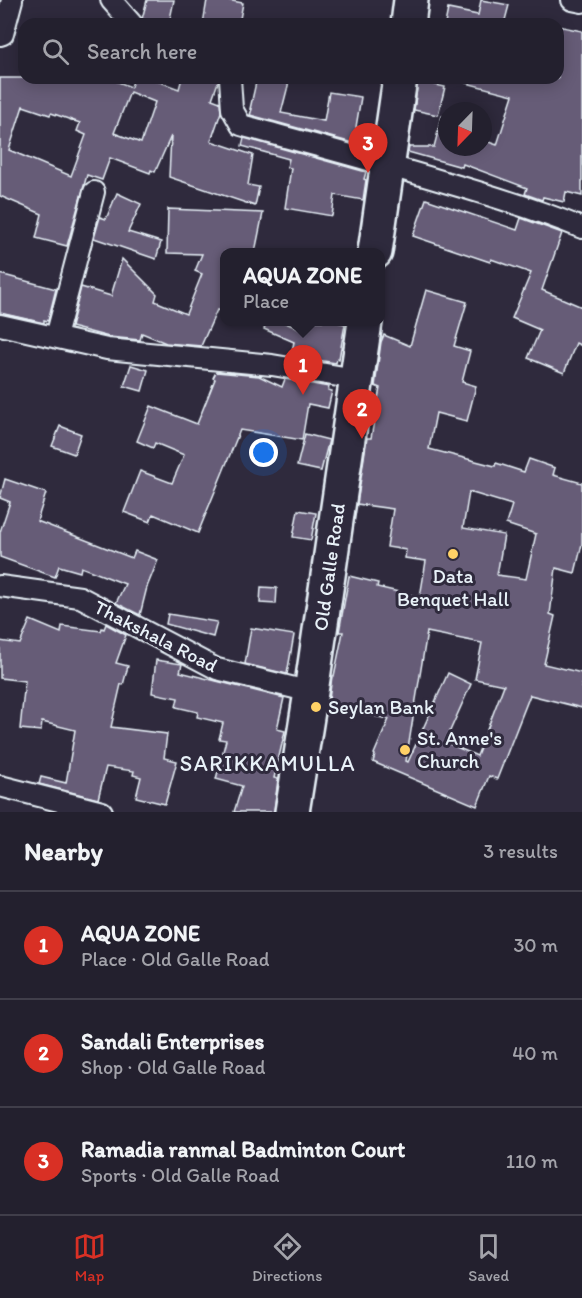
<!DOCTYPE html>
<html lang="en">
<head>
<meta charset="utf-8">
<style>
  :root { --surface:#23202e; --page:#2f2d3a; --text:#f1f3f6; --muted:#a3a3aa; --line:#403e4a; --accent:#d93025 }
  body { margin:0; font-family:Itim,sans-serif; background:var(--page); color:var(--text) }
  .compass { position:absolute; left:438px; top:102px; width:54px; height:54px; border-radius:50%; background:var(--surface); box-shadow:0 3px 15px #0003; rotate:203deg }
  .you { position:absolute; left:264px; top:453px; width:21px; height:21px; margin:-15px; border:4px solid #fff; border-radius:50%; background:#1a73e8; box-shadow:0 0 0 9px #1a73e833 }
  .badge { display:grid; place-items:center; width:39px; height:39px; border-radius:50%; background:var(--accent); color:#fff; font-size:20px; font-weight:700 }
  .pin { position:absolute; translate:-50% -50px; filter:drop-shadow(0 2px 3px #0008) }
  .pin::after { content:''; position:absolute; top:32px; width:21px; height:18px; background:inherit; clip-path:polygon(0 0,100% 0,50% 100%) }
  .popup { position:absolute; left:220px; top:248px; width:165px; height:78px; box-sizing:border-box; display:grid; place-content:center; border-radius:12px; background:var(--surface); filter:drop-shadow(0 2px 4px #0005); font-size:20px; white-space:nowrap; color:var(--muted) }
  .popup b { font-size:22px; color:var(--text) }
  .popup::after { content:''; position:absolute; left:50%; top:100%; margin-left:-12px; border:12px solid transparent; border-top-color:var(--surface) }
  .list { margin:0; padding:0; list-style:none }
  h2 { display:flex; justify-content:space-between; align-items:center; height:78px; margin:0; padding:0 24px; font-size:26px }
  h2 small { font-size:20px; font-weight:400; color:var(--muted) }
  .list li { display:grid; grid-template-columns:39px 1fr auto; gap:18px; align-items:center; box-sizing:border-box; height:108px; padding:0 24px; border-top:2px solid var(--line) }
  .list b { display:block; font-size:22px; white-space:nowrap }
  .list p { margin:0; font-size:20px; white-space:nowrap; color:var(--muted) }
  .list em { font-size:20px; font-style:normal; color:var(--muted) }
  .icon { flex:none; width:33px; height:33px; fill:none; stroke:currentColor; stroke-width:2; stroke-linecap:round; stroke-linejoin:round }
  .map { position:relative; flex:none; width:582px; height:812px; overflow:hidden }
  .search { position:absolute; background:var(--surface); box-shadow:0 3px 15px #0003; left:18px; right:18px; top:18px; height:66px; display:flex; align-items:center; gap:15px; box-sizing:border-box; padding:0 21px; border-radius:18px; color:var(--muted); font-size:22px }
  .sheet { height:402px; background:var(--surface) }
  nav { display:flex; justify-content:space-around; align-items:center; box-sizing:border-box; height:84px; border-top:2px solid var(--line); background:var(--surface); font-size:16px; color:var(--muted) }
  nav a { display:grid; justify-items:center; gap:3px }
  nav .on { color:var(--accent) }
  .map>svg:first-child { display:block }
  .building { fill:#665b77; stroke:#e8f1f8; stroke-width:1.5; fill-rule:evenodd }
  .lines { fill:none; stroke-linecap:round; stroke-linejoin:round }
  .street-casing { stroke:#e8f1f8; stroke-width:24 }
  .highway-casing { stroke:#e8f1f8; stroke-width:38 }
  .street { stroke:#2f2a3d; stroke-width:20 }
  .highway { stroke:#2f2a3d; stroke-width:33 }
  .poi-dot { fill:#ffd166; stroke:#2f2a3d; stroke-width:2 }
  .labels { text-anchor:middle; stroke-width:6; stroke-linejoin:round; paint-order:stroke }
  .street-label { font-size:20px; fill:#e8f1f8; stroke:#2f2a3d }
  .poi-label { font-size:20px; fill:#e8f1f8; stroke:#2f2a3d; text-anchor:start }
  .quarter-label { font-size:22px; letter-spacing:1.5px; fill:#e8f1f8; stroke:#2f2a3d }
</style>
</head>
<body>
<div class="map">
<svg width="582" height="812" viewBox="0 0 582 812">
  <rect width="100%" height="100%" fill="#2f2a3d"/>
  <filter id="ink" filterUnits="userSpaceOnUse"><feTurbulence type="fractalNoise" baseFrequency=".0167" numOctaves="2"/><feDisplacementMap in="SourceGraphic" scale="12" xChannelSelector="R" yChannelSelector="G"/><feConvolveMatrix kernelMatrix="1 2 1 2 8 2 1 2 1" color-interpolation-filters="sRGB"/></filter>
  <g filter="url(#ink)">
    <!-- building -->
    <g class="building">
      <path d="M147,0H174L169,24L142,19Z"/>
      <path d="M207,0H227L243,3L239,24H203Z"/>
      <path d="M481,0L509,5L504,24H445L448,9L478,15Z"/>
      <path d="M558,26L582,31V196L566,192L564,202L543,197L542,200L525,194L527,188L463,164L462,167L408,152L409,147H434L442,116L447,117V147H483V140L497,145L513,95L466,83L467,78H558Z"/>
      <path d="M0,78H108L131,87L134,78H149L179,89L182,78H218V82L212,99L220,102L221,112L211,141L253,155L248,185L259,187L255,206L169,177L171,136L155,172L151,170L150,173L110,158L102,180L87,175L67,246L36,238L42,214L0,196ZM130,92L155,102L141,143L114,133ZM23,106L50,115L51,113L80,123L77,131L86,135L71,176L9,150Z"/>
      <path d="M257,78H290L281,113L324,121L329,92L361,97L356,127L374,130L371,148L250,115L252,109H250Z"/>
      <path d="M418,81L445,87L438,115L414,110Z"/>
      <path d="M244,138L366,172L364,179L366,180L363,200L335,195L332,216L285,208L291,168L287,167L289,159L242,146Z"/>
      <path d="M117,193L141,204L128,232L161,242L156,259L94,238L100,217L106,219Z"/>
      <path d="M426,199L517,230L521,218L562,233L542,290L582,307V346L576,343L564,373L528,358L540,330L512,318L531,273L491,259L490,262L413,236Z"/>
      <path d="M168,209L263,213L255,252H225V302L221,311L217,310L201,346L166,343L142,333L140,340L109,337L71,327L81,287L111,296L122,259L157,294L155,301L186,314L202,274L195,271L202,254L167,253Z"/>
      <path d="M0,274L56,289L48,321L44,320V323L0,313Z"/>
      <path d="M426,290L467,302L454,346L470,351L462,382L476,386L467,421L436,413L429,449L495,466L496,463L524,472L529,459L555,468L553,475L582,483V544L575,573L556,568L550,614L555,616L544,664L582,673V708L530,695L497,779L489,776L477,806L373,762L375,755L374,754L389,719L328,708L332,676H334L343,632H339L349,576L378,583L377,587L420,597L426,561L405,558L406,550L387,547L393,509L357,504L367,438H371L380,388L375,386L381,342L384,335L410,346ZM469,492L512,505L506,524L536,534L526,579L497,575L504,535L463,528ZM427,632L482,643L475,679L504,685L477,756L445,742L471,684L448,673L408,762L406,761Z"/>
      <path d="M267,321H281L306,332L308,321H333L345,324L339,359L337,358L336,363L291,356L294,342L264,329Z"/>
      <path d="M131,365L148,370L142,391L124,386Z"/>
      <path d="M216,372L259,376L282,387L285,379L329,387L328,390L332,391L328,408L308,404L302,440L240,430L198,533L153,514L150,522L124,512L140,471L172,483L184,455L155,443L153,448L137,441L151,406L197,424L215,379L213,378Z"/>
      <path d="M60,426L81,434L74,454L52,446Z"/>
      <path d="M305,434L329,440L321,471L297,466Z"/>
      <path d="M5,479L46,493L37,521L132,558L135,551L158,560L147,587L140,615L116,603L125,584L81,567L80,572L59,566L55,577L0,557V532L10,502L0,498Z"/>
      <path d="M298,510L316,513L311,540L293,537Z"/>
      <path d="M261,587L277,588L276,604L260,603Z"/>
      <path d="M168,614L217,622L213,637L166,624Z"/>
      <path d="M30,620L61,633L62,626L101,631L102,628L104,629L106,624L126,635L116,663L128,666L123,685L121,684L111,727L167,734L164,758L177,761L165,804L136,797L141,777L133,775L134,771L106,767L98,799L39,784L41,777L66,783L75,730L42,722L41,731L20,729L25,681L0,678V641L20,644Z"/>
      <path d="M251,628L294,635L287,674L245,664Z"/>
      <path d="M156,660L182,664L180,672L284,698L277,729L285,731L274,778L278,779L274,812H234L242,786L216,779L226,740L219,739L223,723L197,717L198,712L176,707L178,698L152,693Z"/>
    </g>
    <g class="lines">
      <defs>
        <g id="street">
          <path d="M111,0L132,24"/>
          <path d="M572,0L582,2"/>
          <path d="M0,35L3,34L12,0"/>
          <path d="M230,78L232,109L241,125C310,144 379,162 448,183C493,196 538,210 582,228"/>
          <path d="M0,325L107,349L272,365L356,379"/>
          <path d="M56,337L94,192"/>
          <path d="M0,586L80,597L217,669L311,692"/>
          <path d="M0,786L102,812"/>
        </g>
        <g id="highway">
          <path d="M408,24L411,0"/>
          <path d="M375,252L400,78"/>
          <path d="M292,812L311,692L365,322"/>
        </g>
      </defs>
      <!-- street casing -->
      <use href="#street" class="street-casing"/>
      <!-- highway casing -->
      <use href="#highway" class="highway-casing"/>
      <!-- street -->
      <use href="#street" class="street"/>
      <!-- highway -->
      <use href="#highway" class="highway"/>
    </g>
  </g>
  <!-- markers -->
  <g class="poi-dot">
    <circle cx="453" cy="554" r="6"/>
    <circle cx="316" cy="707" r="6"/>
    <circle cx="405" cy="750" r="6"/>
  </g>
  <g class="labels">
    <!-- street labels -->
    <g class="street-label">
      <text transform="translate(329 567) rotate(-82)" y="7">Old Galle Road</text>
      <text transform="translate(156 636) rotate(27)" y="7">Thakshala Road</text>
    </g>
    <!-- poi labels -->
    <g class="poi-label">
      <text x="453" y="583" text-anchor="middle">Data<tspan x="453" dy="23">Benquet Hall</tspan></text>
      <text x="328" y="714">Seylan Bank</text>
      <text x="417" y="745">St. Anne's<tspan x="417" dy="23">Church</tspan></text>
    </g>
    <!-- quarter labels -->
    <g class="quarter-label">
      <text x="268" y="771">SARIKKAMULLA</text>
    </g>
  </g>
</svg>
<svg class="compass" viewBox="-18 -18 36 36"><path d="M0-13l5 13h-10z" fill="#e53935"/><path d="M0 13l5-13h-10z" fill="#a3a3aa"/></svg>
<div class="you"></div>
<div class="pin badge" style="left:303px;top:395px">1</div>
<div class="popup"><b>AQUA ZONE</b>Place</div>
<div class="pin badge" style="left:362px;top:439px">2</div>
<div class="pin badge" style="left:368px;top:173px">3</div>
<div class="search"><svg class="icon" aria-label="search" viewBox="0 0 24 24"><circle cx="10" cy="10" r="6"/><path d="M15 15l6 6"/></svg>Search here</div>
</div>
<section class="sheet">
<h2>Nearby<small>3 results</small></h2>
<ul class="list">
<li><span class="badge">1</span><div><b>AQUA ZONE</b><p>Place · Old Galle Road</p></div><em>30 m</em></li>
<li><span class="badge">2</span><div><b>Sandali Enterprises</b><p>Shop · Old Galle Road</p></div><em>40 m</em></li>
<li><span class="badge">3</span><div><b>Ramadia ranmal Badminton Court</b><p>Sports · Old Galle Road</p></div><em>110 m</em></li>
</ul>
</section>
<nav>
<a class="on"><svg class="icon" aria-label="map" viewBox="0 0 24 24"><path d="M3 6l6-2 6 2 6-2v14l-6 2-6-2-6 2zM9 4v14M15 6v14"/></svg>Map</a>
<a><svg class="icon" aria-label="directions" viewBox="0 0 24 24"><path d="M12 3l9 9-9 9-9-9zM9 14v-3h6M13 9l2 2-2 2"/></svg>Directions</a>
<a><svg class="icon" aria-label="saved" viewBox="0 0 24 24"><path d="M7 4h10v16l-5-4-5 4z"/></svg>Saved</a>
</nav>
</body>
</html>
